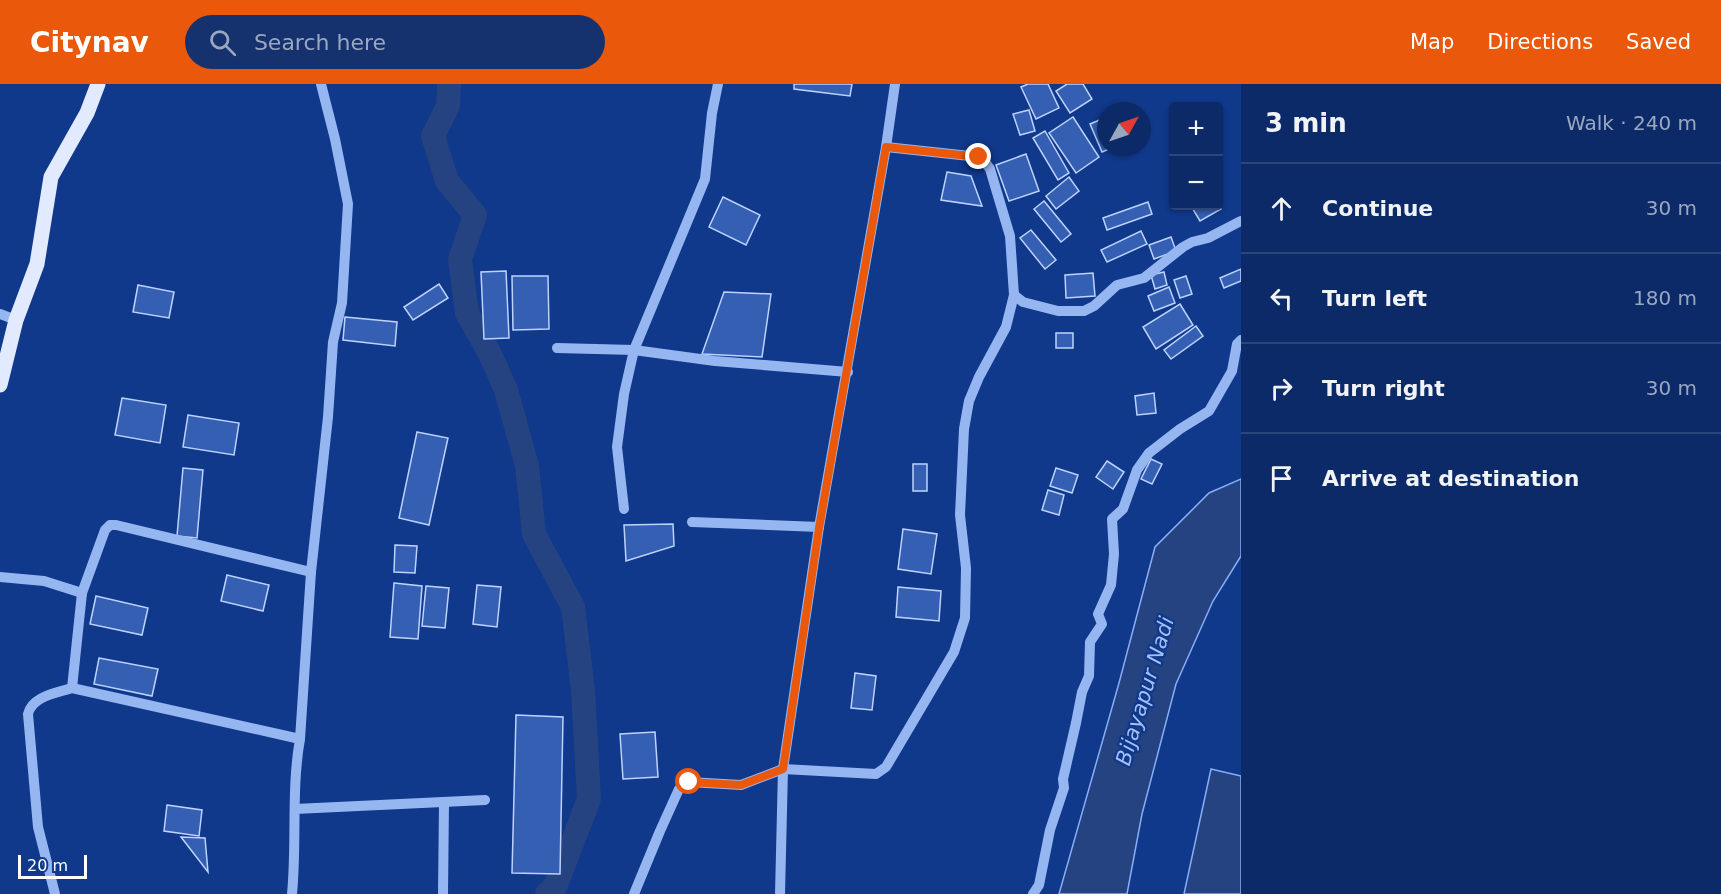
<!DOCTYPE html>
<html lang="en">
<head>
<meta charset="utf-8">
<style>
  :root { --surface:#0c2a68; --page:#15326e; --text:#f1f3f6; --muted:#9aa7c0; --line:#2c467c; --accent:#ea580c }
  body { margin:0; font-family:"DejaVu Sans",sans-serif; background:var(--page); color:var(--text) }
  .controls { position:absolute; right:18px; top:18px; display:grid; overflow:hidden; border-radius:6px; box-shadow:0 2px 4px #0004 }
  .controls button { width:54px; height:54px; display:grid; place-items:center; padding:0; border:0; border-bottom:2px solid var(--line); background:var(--surface); color:var(--text); font:30px sans-serif }
  .compass { position:absolute; left:1097px; top:18px; width:54px; height:54px; border-radius:50%; background:var(--surface); box-shadow:0 2px 4px #0004; rotate:50deg }
  .scale { position:absolute; left:18px; bottom:15px; width:69px; box-sizing:border-box; padding-left:6px; border:3px solid #fff; border-top:0; font-size:16px; line-height:21px; white-space:nowrap; color:#fff; -webkit-text-stroke:4px #10388b; paint-order:stroke }
  .stop { position:absolute; width:18px; height:18px; margin:-14px; border:4px solid #ea580c; border-radius:50%; background:#fff }
  .stop.end { background:#ea580c; border-color:#fff; box-shadow:0 2px 6px #0008 }
  .list { margin:0; padding:0; list-style:none }
  h2 { display:flex; justify-content:space-between; align-items:center; height:78px; margin:0; padding:0 24px; font-size:26px }
  h2 small { font-size:20px; font-weight:400; color:var(--muted) }
  .list li { display:grid; grid-template-columns:39px 1fr auto; gap:18px; align-items:center; box-sizing:border-box; height:90px; padding:0 24px; border-top:2px solid var(--line) }
  .list b { display:block; font-size:22px; white-space:nowrap }
  .list em { font-size:20px; font-style:normal; color:var(--muted) }
  .icon { flex:none; width:33px; height:33px; fill:none; stroke:currentColor; stroke-width:2; stroke-linecap:round; stroke-linejoin:round }
  .map { position:relative; flex:none; width:1241px; height:810px; overflow:hidden }
  header { display:flex; align-items:center; gap:36px; box-sizing:border-box; height:84px; padding:0 30px; background:var(--accent); color:#fff }
  header strong { font-size:28px }
  nav { display:flex; gap:33px; margin-inline-start:auto; font-size:21px }
  .search { width:420px; height:54px; background:var(--page); display:flex; align-items:center; gap:15px; box-sizing:border-box; padding:0 21px; border-radius:33px; color:var(--muted); font-size:22px }
  main { display:flex }
  aside { flex:1; background:var(--surface) }
  .map>svg:first-child { display:block }
  .water { fill:#254381; stroke:#88aef6; stroke-width:1.5 }
  .lines { fill:none; stroke-linecap:round; stroke-linejoin:round }
  .canal { stroke:#254381; stroke-width:24 }
  .building { fill:#345fb3; stroke:#bdd3fd; stroke-width:1.5 }
  .minor { stroke:#96b6f2; stroke-width:10 }
  .major { stroke:#e1eaff; stroke-width:15 }
  .route { stroke:#ea580c; stroke-width:8 }
  .labels { text-anchor:middle; stroke-width:4.5; stroke-linejoin:round; paint-order:stroke }
  .water-label { font-size:21px; font-style:italic; fill:#a2c0f9; stroke:#10388b }
</style>
</head>
<body>
<header>
<strong>Citynav</strong>
<div class="search"><svg class="icon" aria-label="search" viewBox="0 0 24 24"><circle cx="10" cy="10" r="6"/><path d="M15 15l6 6"/></svg>Search here</div>
<nav><a>Map</a><a>Directions</a><a>Saved</a></nav>
</header>
<main>
<div class="map">
<svg width="1241" height="810" viewBox="0 0 1241 810">
  <rect width="100%" height="100%" fill="#10388b"/>
  <!-- water -->
  <g class="water">
    <path d="M1241,395V472L1213,517L1176,600L1142,730L1127,810H1059L1119,599L1155,463L1209,409Z"/>
    <path d="M1211,685L1241,692V810H1184Z"/>
  </g>
  <g class="lines">
    <!-- canal -->
    <path class="canal" d="M449,0L448,22L433,52L447,97L475,131L460,175L467,229L490,270L506,306L527,382L534,450L573,523L583,606L589,715L556,801L547,810"/>
  </g>
  <!-- building -->
  <g class="building">
    <path d="M794,0H852L850,12L794,5Z"/>
    <path d="M1028,0H1048L1059,24L1036,35L1021,3Z"/>
    <path d="M1067,0H1083L1092,15L1070,29L1056,7Z"/>
    <path d="M1029,26L1035,47L1020,51L1013,30Z"/>
    <path d="M1073,33L1099,73L1076,89L1049,49Z"/>
    <path d="M1102,35L1106,44V63H1114L1102,68L1090,40Z"/>
    <path d="M1045,47L1069,89L1058,96L1033,54Z"/>
    <path d="M1026,70L1039,107L1009,117L996,81Z"/>
    <path d="M947,88L971,92L982,122L941,116Z"/>
    <path d="M1069,93L1079,107L1056,125L1046,112Z"/>
    <path d="M723,113L760,131L746,161L709,143Z"/>
    <path d="M1044,117L1071,150L1061,158L1034,125Z"/>
    <path d="M1148,118L1152,130L1107,146L1103,134Z"/>
    <path d="M1218,121L1221,125L1200,137L1191,122Z"/>
    <path d="M1031,146L1056,176L1045,185L1020,154Z"/>
    <path d="M1141,147L1147,160L1107,178L1101,166Z"/>
    <path d="M1171,153L1176,167L1154,175L1149,161Z"/>
    <path d="M1241,185V197L1224,204L1220,194Z"/>
    <path d="M506,187L509,254L484,255L481,188Z"/>
    <path d="M1164,188L1167,201L1155,205L1151,191Z"/>
    <path d="M1093,189L1095,212L1066,214L1065,191Z"/>
    <path d="M512,192H548L549,245L513,246Z"/>
    <path d="M1186,192L1192,210L1180,214L1174,196Z"/>
    <path d="M439,200L448,214L413,236L404,223Z"/>
    <path d="M138,201L174,208L169,234L133,228Z"/>
    <path d="M1169,203L1175,219L1154,227L1148,212Z"/>
    <path d="M724,208L771,210L762,273L702,270Z"/>
    <path d="M1180,220L1193,241L1156,265L1143,243Z"/>
    <path d="M345,233L397,238L395,262L343,256Z"/>
    <path d="M1196,242L1203,252L1171,275L1164,266Z"/>
    <rect x="1056" y="249" width="17" height="15"/>
    <path d="M1154,309L1156,329L1137,331L1135,312Z"/>
    <path d="M122,314L166,321L160,359L115,351Z"/>
    <path d="M188,331L239,339L234,371L183,363Z"/>
    <path d="M417,348L448,354L429,441L399,434Z"/>
    <path d="M1151,375L1162,380L1152,400L1141,395Z"/>
    <path d="M1107,377L1124,388L1113,405L1096,393Z"/>
    <rect x="913" y="380" width="14" height="27"/>
    <path d="M183,384L203,386L197,454L177,452Z"/>
    <path d="M1056,384L1078,391L1072,409L1050,402Z"/>
    <path d="M1048,406L1064,411L1059,431L1042,426Z"/>
    <path d="M673,440L674,462L626,477L624,441Z"/>
    <path d="M903,445L937,450L931,490L898,485Z"/>
    <path d="M395,461L417,462L415,489L394,488Z"/>
    <path d="M227,491L269,501L263,527L221,517Z"/>
    <path d="M394,499L422,502L418,555L390,553Z"/>
    <path d="M477,501L501,503L497,543L473,540Z"/>
    <path d="M426,502L449,504L445,544L422,542Z"/>
    <path d="M898,503L941,507L939,537L896,533Z"/>
    <path d="M96,512L148,524L142,551L90,540Z"/>
    <path d="M99,574L158,585L152,612L94,600Z"/>
    <path d="M855,589L876,592L872,626L851,624Z"/>
    <path d="M516,631L563,633L560,790L512,789Z"/>
    <path d="M655,648L658,693L623,695L620,650Z"/>
    <path d="M167,721L202,726L199,752L164,747Z"/>
    <path d="M181,753L205,754L208,788Z"/>
  </g>
  <g class="lines">
    <!-- minor -->
    <g class="minor">
      <path d="M1014,211L1023,218L1058,227H1084L1094,222L1117,201L1144,194L1183,163L1192,158L1208,154L1241,137"/>
      <path d="M0,230L16,236"/>
      <path d="M557,264L634,266L715,277L848,288"/>
      <path d="M624,425L617,363L624,310L634,266L705,95L712,29L718,0"/>
      <path d="M692,438L819,443"/>
      <path d="M0,493L44,497L82,509"/>
      <path d="M72,604L300,655"/>
      <path d="M295,725L485,716"/>
      <path d="M55,810L38,743L28,630C32,612 57,609 72,604L82,509L105,446L110,441H116L311,488"/>
      <path d="M292,810C297,759 291,706 300,655L311,488L328,333L333,258L342,219L348,120L335,55L321,0"/>
      <path d="M443,810L444,718"/>
      <path d="M634,810L660,747L679,705L689,698L741,701L783,685L876,690L886,683L954,568L965,534L966,484L960,431L964,345L969,317L979,293L1006,243L1014,211L1010,152L990,85L985,78L979,73L886,63"/>
      <path d="M780,810L783,685L819,443L886,63L895,0"/>
      <path d="M1033,810L1039,801L1050,746L1064,704L1063,695L1076,639L1082,608L1089,592L1090,558L1102,540L1098,530L1111,501L1114,470L1112,435L1123,425L1137,386L1149,369L1180,345L1209,327L1232,287L1237,260L1241,256"/>
    </g>
    <!-- major -->
    <path class="major" d="M0,301L16,236L37,180L51,93L87,29L98,0"/>
  </g>
  <g class="lines">
    <!-- route -->
    <path class="route" d="M689,698L741,701L783,685L819,444L886,63L979,73"/>
  </g>
  <g class="labels">
    <!-- water labels -->
    <g class="water-label">
      <text transform="translate(1145 607) rotate(-73)" y="7">Bijayapur Nadi</text>
    </g>
  </g>
</svg>
<div class="controls">
<button>+</button>
<button>−</button>
</div>
<svg class="compass" viewBox="-18 -18 36 36"><path d="M0-13l5 13h-10z" fill="#e53935"/><path d="M0 13l5-13h-10z" fill="#9aa7c0"/></svg>
<div class="scale">20 m</div>
<div class="stop" style="left:689px;top:698px"></div>
<div class="stop end" style="left:979px;top:73px"></div>
</div>
<aside>
<h2>3 min<small>Walk · 240 m</small></h2>
<ul class="list">
<li><svg class="icon" aria-label="ahead" viewBox="0 0 24 24"><path d="M12 20V5M6 11l6-6 6 6"/></svg><div><b>Continue</b></div><em>30 m</em></li>
<li><svg class="icon" aria-label="left" viewBox="0 0 24 24"><path d="M17 20v-9H6M10 6l-5 5 5 5"/></svg><div><b>Turn left</b></div><em>180 m</em></li>
<li><svg class="icon" aria-label="right" viewBox="0 0 24 24"><path d="M7 20v-9h11M14 6l5 5-5 5"/></svg><div><b>Turn right</b></div><em>30 m</em></li>
<li><svg class="icon" aria-label="arrive" viewBox="0 0 24 24"><path d="M6 21V4h12l-3 4 3 4H6"/></svg><div><b>Arrive at destination</b></div></li>
</ul>
</aside>
</main>
</body>
</html>
